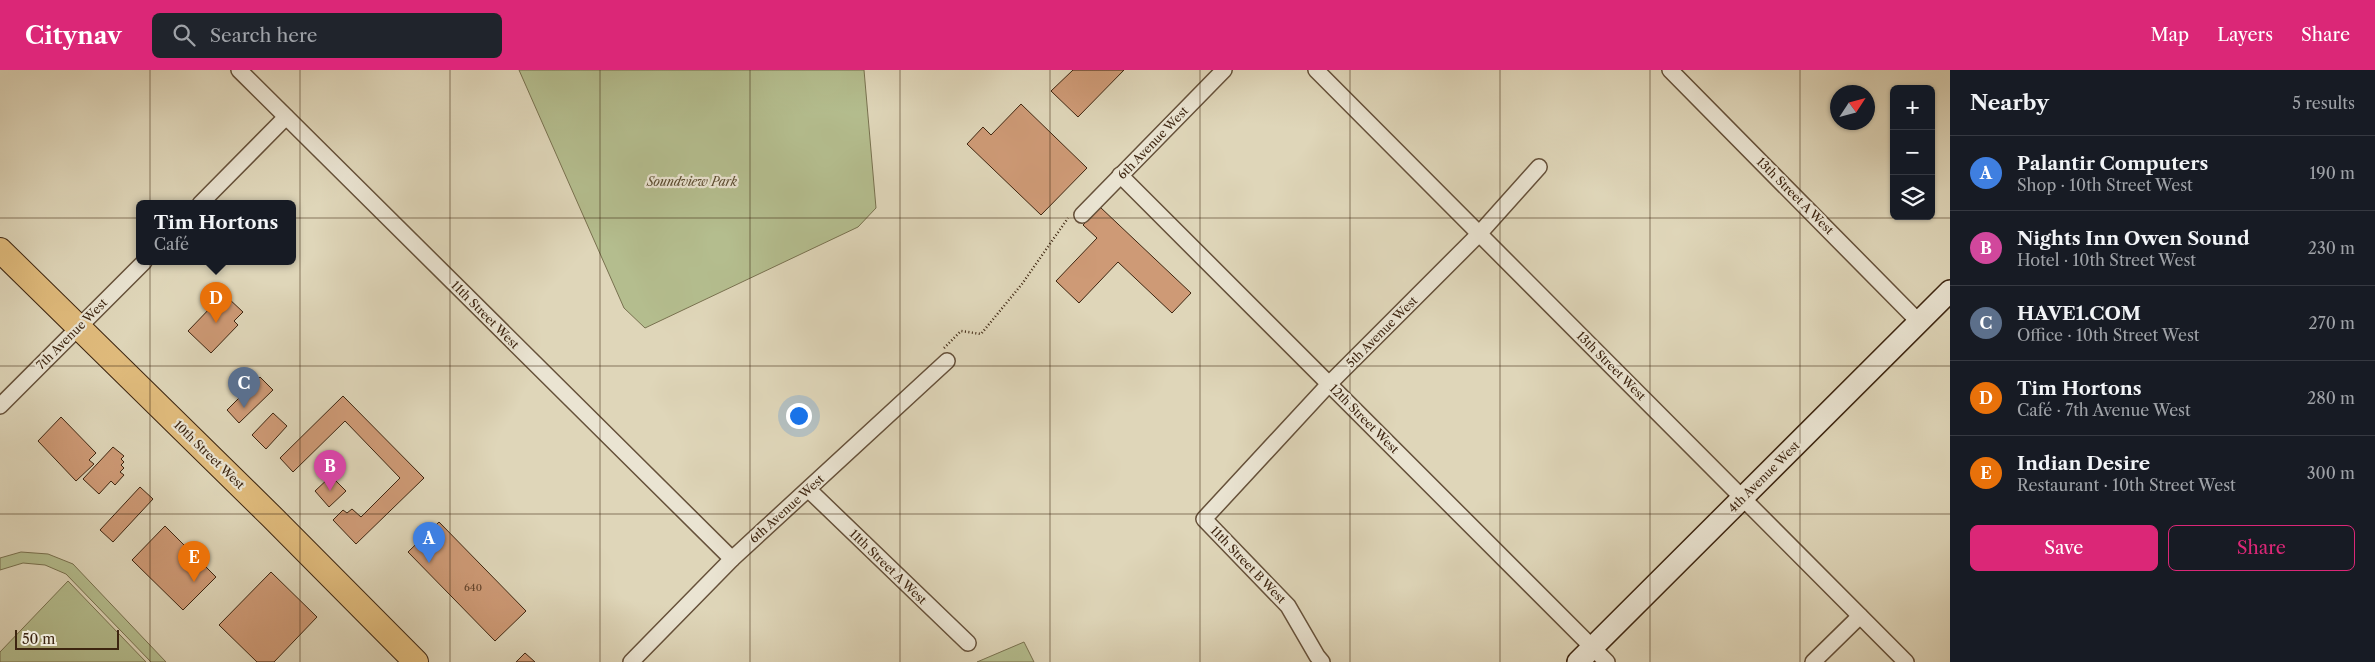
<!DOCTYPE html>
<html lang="en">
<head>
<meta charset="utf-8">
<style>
  :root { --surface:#171b24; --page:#20242c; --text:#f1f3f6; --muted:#9ea1a6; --line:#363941; --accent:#db2777 }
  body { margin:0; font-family:"Libre Caslon Text",serif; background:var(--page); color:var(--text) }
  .controls { position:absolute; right:15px; top:15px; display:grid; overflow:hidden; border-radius:8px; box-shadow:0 1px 4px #0004 }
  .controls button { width:45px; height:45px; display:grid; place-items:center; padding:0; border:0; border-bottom:1px solid var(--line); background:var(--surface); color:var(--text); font:25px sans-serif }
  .compass { position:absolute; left:1830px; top:15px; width:45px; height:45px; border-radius:50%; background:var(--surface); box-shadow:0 1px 4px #0004; rotate:54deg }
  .scale { position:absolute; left:15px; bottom:12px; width:104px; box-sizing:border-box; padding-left:5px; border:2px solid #3d2510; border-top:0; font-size:14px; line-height:18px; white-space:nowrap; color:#3d2510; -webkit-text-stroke:4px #eae4d2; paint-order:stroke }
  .you { position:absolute; left:798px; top:345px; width:18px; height:18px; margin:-12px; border:4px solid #fff; border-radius:50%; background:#1a73e8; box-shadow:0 0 0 8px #1a73e833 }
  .badge { display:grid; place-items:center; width:32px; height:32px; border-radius:50%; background:var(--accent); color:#fff; font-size:16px; font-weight:700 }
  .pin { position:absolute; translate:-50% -41px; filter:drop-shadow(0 1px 2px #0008) }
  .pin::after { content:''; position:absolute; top:26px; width:18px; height:15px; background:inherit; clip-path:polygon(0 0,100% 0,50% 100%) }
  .popup { position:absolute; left:136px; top:130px; width:160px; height:65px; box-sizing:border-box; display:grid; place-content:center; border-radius:8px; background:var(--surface); filter:drop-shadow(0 1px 4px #0005); font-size:16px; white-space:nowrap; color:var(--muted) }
  .popup b { font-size:19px; color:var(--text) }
  .popup::after { content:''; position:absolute; left:50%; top:100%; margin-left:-10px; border:10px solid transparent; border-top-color:var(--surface) }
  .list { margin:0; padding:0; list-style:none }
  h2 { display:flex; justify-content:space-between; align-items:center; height:65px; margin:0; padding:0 20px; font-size:21px }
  h2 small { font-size:16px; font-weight:400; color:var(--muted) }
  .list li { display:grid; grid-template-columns:32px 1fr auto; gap:15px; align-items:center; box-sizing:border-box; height:75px; padding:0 20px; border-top:1px solid var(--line) }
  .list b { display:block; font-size:19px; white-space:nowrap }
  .list p { margin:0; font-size:16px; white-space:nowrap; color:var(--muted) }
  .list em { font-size:16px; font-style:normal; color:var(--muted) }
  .actions { display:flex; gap:10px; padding:15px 20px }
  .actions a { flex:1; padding:11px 0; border:1px solid var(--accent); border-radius:8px; text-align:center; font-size:18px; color:var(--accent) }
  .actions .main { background:var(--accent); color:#fff }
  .icon { flex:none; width:28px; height:28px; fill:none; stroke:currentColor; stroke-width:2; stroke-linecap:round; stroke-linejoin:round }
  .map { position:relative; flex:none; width:1950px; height:592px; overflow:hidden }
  header { display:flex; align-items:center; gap:30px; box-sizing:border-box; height:70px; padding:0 25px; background:var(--accent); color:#fff }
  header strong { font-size:24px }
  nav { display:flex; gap:28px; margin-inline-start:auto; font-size:18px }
  .search { width:350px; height:45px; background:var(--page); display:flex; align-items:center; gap:12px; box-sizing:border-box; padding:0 18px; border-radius:8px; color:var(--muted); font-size:19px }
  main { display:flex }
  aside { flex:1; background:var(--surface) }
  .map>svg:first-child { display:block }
  .green { fill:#b4bd8e; stroke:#78714f }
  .building { fill:#ce9a76; stroke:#3d2510 }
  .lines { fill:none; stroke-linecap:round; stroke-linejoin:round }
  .street-casing { stroke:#66513a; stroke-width:18 }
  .secondary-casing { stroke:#3d2510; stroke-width:24 }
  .primary-casing { stroke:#3d2510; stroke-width:26 }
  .path { stroke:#3d2510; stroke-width:2.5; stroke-dasharray:1 2.5; stroke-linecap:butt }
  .street { stroke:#eae4d2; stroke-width:15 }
  .secondary { stroke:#eae4d2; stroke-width:21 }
  .primary { stroke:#e0bb7c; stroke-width:24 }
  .grid { fill:none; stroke:#3d2510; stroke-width:1; stroke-opacity:0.55 }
  .labels { text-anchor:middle; stroke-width:4.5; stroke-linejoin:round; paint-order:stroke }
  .number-label { font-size:10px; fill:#61422a }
  .street-label { font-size:12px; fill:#3d2510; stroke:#eae4d2 }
  .park-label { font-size:12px; font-style:italic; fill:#5b4b30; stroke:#eae4d2 }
</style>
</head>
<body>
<header>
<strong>Citynav</strong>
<div class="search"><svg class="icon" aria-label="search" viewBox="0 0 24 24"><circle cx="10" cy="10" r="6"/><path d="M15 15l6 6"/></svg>Search here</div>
<nav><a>Map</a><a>Layers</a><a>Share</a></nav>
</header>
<main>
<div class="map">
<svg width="1950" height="592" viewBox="0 0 1950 592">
  <rect width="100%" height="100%" fill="#dfd6b9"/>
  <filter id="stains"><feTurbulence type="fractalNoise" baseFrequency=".004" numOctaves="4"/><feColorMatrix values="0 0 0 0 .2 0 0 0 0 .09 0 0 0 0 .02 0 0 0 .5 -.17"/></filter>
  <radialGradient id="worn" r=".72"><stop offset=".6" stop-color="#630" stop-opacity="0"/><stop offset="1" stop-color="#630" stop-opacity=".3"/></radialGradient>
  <!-- green -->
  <g class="green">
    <path d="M519,0H864L876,138L858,157L645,258L624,238Z"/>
    <path d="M21,482L48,484L73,494L166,592H151L66,504L45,495L23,493L0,500V488Z"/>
    <path d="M68,511L146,592H0V582Z"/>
    <path d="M1024,572L1034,592H977Z"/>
  </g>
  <!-- building -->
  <g class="building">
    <path d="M1073,0H1124L1078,47L1051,21Z"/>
    <path d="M1021,34L1087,98L1041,145L967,74L983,57L991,65Z"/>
    <path d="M1100,137L1191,223L1172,243L1118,192L1079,233L1056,211L1097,168L1083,155Z"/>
    <path d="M227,227L243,242L234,251L238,255L211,283L188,261L214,234L218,237Z"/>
    <path d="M260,307L273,320L239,353L227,340Z"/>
    <path d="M343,326L424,408L356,474L333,450L343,440L347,443L352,439L361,447L400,408L345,351L293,402L280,388Z"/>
    <path d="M273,343L287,356L266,379L252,365Z"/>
    <path d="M61,347L96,383L89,390L94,394L76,411L38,371Z"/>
    <path d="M113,377L124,386L121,389L124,392L121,395L124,398L120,402L124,405L115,415L111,411L99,424L83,409Z"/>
    <path d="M331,406L346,421L329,437L315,421Z"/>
    <path d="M140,417L153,429L113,472L100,460Z"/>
    <path d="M439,452L526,541L495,571L408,482Z"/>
    <path d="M165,456L216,507L183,540L132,490Z"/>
    <path d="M271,502L317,547L274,592H257L219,555Z"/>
    <path d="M525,583L535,592H516Z"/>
  </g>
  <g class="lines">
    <defs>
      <g id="street">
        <path d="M239,0L732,489"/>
        <path d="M1316,0L1906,592"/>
        <path d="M1670,0L1919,252"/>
        <path d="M1120,105L1607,592"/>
        <path d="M200,134L286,47"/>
        <path d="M1082,145L1224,0"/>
        <path d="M0,336L144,192"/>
        <path d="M809,420L968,573"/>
        <path d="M631,592L732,489L947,291"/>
        <path d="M1322,592L1317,586L1288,536L1204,449L1329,314L1479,164L1539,97"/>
        <path d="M1813,592L1860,546"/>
      </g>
      <path id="secondary" d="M1578,592L1950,221"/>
      <path id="primary" d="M0,180L271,446L416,592"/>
    </defs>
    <!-- street casing -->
    <use href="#street" class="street-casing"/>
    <!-- secondary casing -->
    <use href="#secondary" class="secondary-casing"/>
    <!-- primary casing -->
    <use href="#primary" class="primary-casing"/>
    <!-- path -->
    <path class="path" d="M944,278L961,261L981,264L1022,214L1068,148"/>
    <!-- street -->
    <use href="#street" class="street"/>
    <!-- secondary -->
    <use href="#secondary" class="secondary"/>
    <!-- primary -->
    <use href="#primary" class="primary"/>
  </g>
  <!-- grid -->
  <path class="grid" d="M150,0V592M300,0V592M450,0V592M600,0V592M750,0V592M900,0V592M1050,0V592M1200,0V592M1350,0V592M1500,0V592M1650,0V592M1800,0V592M0,148H1950M0,296H1950M0,444H1950"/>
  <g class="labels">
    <!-- number labels -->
    <g class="number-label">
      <text x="473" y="521">640</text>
    </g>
    <!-- street labels -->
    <g class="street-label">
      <text transform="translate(1153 73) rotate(-46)" y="4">6th Avenue West</text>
      <text transform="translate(1795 126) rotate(45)" y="4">13th Street A West</text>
      <text transform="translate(485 245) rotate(45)" y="4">11th Street West</text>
      <text transform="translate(1382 262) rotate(-45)" y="4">5th Avenue West</text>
      <text transform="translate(72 264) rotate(-45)" y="4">7th Avenue West</text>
      <text transform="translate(1611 296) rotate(45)" y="4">13th Street West</text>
      <text transform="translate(1364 349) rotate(45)" y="4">12th Street West</text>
      <text transform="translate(209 385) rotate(44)" y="4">10th Street West</text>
      <text transform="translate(1764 407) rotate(-45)" y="4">4th Avenue West</text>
      <text transform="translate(787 439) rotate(-42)" y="4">6th Avenue West</text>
      <text transform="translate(1248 495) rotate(46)" y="4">11th Street B West</text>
      <text transform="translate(888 497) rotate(44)" y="4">11th Street A West</text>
    </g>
    <!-- park labels -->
    <g class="park-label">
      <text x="692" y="116">Soundview Park</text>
    </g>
  </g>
  <rect width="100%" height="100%" filter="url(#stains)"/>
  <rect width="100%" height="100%" fill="url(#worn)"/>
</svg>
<div class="controls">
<button>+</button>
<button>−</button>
<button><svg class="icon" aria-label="layers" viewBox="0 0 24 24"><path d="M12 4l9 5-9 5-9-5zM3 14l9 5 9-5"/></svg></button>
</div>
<svg class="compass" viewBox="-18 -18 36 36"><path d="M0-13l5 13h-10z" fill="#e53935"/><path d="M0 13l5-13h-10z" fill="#9ea1a6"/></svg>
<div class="scale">50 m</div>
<div class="you"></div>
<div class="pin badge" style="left:429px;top:493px;background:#3f7fe0">A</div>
<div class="pin badge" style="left:330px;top:421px;background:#d1479c">B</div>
<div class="pin badge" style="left:244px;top:338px;background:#5c6f8a">C</div>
<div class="pin badge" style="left:216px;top:253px;background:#e8710a">D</div>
<div class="popup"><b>Tim Hortons</b>Café</div>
<div class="pin badge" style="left:194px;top:512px;background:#e8710a">E</div>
</div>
<aside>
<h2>Nearby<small>5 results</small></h2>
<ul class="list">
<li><span class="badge" style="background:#3f7fe0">A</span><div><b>Palantir Computers</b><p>Shop · 10th Street West</p></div><em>190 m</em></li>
<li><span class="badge" style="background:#d1479c">B</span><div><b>Nights Inn Owen Sound</b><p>Hotel · 10th Street West</p></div><em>230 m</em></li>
<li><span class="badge" style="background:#5c6f8a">C</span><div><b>HAVE1.COM</b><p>Office · 10th Street West</p></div><em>270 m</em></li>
<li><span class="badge" style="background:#e8710a">D</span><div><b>Tim Hortons</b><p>Café · 7th Avenue West</p></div><em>280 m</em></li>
<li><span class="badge" style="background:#e8710a">E</span><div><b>Indian Desire</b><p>Restaurant · 10th Street West</p></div><em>300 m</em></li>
</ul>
<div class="actions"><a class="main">Save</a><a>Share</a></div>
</aside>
</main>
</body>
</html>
